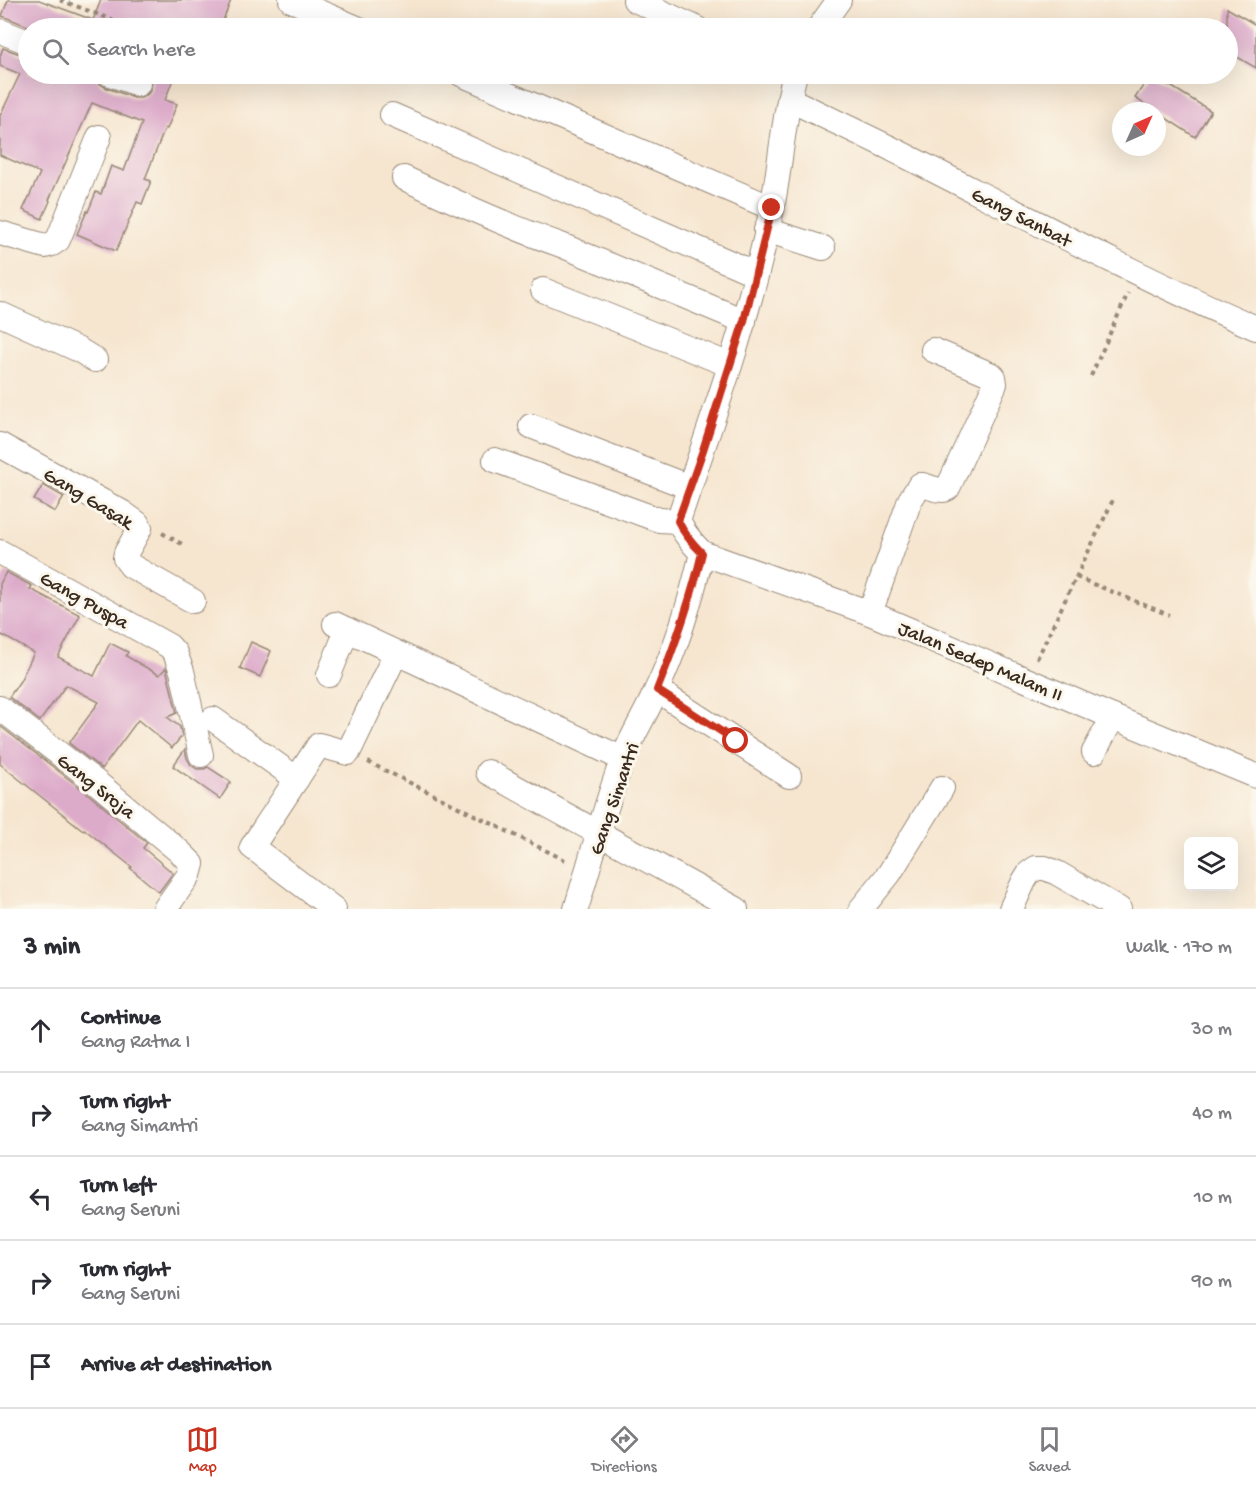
<!DOCTYPE html>
<html lang="en">
<head>
<meta charset="utf-8">
<style>
  :root { --surface:#fff; --page:#f2f2f3; --text:#2b2b33; --muted:#7c7c81; --line:#e1e1e2; --accent:#c8321e }
  body { margin:0; font-family:"Gochi Hand",sans-serif; background:var(--page); color:var(--text) }
  .controls { position:absolute; right:18px; bottom:18px; display:grid; overflow:hidden; border-radius:9px; box-shadow:0 6px 24px #0002 }
  .controls button { width:54px; height:54px; display:grid; place-items:center; padding:0; border:0; border-bottom:2px solid var(--line); background:var(--surface); color:var(--text); font:30px sans-serif }
  .compass { position:absolute; left:1112px; top:102px; width:54px; height:54px; border-radius:50%; background:var(--surface); box-shadow:0 6px 24px #0002; rotate:45deg }
  .stop { position:absolute; width:18px; height:18px; margin:-14px; border:4px solid #c8321e; border-radius:50%; background:#fff }
  .stop.end { background:#c8321e; border-color:#fff; box-shadow:0 2px 6px #0008 }
  .list { margin:0; padding:0; list-style:none }
  h2 { display:flex; justify-content:space-between; align-items:center; height:78px; margin:0; padding:0 24px; font-size:26px }
  h2 small { font-size:20px; font-weight:400; color:var(--muted) }
  .list li { display:grid; grid-template-columns:39px 1fr auto; gap:18px; align-items:center; box-sizing:border-box; height:84px; padding:0 24px; border-top:2px solid var(--line) }
  .list b { display:block; font-size:22px; white-space:nowrap }
  .list p { margin:0; font-size:20px; white-space:nowrap; color:var(--muted) }
  .list em { font-size:20px; font-style:normal; color:var(--muted) }
  .icon { flex:none; width:33px; height:33px; fill:none; stroke:currentColor; stroke-width:2; stroke-linecap:round; stroke-linejoin:round }
  .map { position:relative; flex:none; width:1256px; height:909px; overflow:hidden }
  .search { position:absolute; background:var(--surface); box-shadow:0 6px 24px #0002; left:18px; right:18px; top:18px; height:66px; display:flex; align-items:center; gap:15px; box-sizing:border-box; padding:0 21px; border-radius:33px; color:var(--muted); font-size:22px }
  .sheet { height:498px; background:var(--surface) }
  nav { display:flex; justify-content:space-around; align-items:center; box-sizing:border-box; height:84px; border-top:2px solid var(--line); background:var(--surface); font-size:16px; color:var(--muted) }
  nav a { display:grid; justify-items:center; gap:3px }
  nav .on { color:var(--accent) }
  .map>svg:first-child { display:block }
  .building { fill:#ddabca }
  .lines { fill:none; stroke-linecap:round; stroke-linejoin:round }
  .minor-casing { stroke:#988877; stroke-width:26 }
  .path { stroke:#988877; stroke-width:4; stroke-dasharray:4.5 4.5; stroke-linecap:butt }
  .minor { stroke:#fff; stroke-width:24 }
  .route { stroke:#c8321e; stroke-width:8 }
  .labels { text-anchor:middle; stroke-width:6; stroke-linejoin:round; paint-order:stroke }
  .street-label { font-size:20px; fill:#3b2a1e; stroke:#fbf7ec }
</style>
</head>
<body>
<div class="map">
<svg width="1256" height="909" viewBox="0 0 1256 909">
  <rect width="100%" height="100%" fill="#fbf7ec"/>
  <filter id="ink" filterUnits="userSpaceOnUse"><feTurbulence type="fractalNoise" baseFrequency=".0167" numOctaves="2"/><feDisplacementMap in="SourceGraphic" scale="12" xChannelSelector="R" yChannelSelector="G"/><feConvolveMatrix kernelMatrix="1 2 1 2 8 2 1 2 1" color-interpolation-filters="sRGB"/></filter>
  <filter id="wash" filterUnits="userSpaceOnUse"><feTurbulence type="fractalNoise" baseFrequency=".008" numOctaves="4" result="noise"/><feDisplacementMap in="SourceGraphic" scale="24" xChannelSelector="R" yChannelSelector="G"/><feGaussianBlur stdDeviation="1.35" result="paint"/><feColorMatrix in="noise" values="0 0 0 0 0 0 0 0 0 0 0 0 0 0 0 0 0 1.4 0 .05"/><feComposite in="paint" operator="in"/></filter>
  <g filter="url(#wash)">
    <rect width="100%" height="100%" fill="#f6e6d0"/>
    <g id="blocks">
      <!-- building -->
      <g class="building">
        <path d="M8,0H39L93,20L101,0H231L220,28H33L2,16Z"/>
        <path d="M1227,8L1256,25V68L1227,51Z"/>
        <path d="M3,48L23,55L28,56V74H96L99,83L105,87L134,98H141L148,94L151,89L152,81L147,74H175L165,100L177,104L167,129L165,128L145,179L151,181L142,204L137,202L116,251L77,234L87,211L88,212L96,192L101,194L111,166L124,171L142,123L92,103L49,200L50,201L42,219L23,210L40,173L0,155V116L20,74L0,66V56Z"/>
        <path d="M1151,74L1211,111L1195,137L1135,98Z"/>
        <path d="M43,485L64,497L55,512L34,500Z"/>
        <path d="M6,572L32,586L30,589L80,615L58,657L94,676L110,643L128,652L126,656L159,675L166,668L177,713L167,717L180,727L182,736L172,748L138,720L102,769L69,743L99,702L66,685L40,721L9,697L20,681L34,653L0,634V584Z"/>
        <path d="M251,642L271,651L260,677L240,668Z"/>
        <path d="M0,726L87,793L147,843L143,848L173,873L159,892L130,868L132,867L84,829L83,830L0,764Z"/>
        <path d="M185,749L187,758L191,765L197,769H204L208,767L231,782L220,799L173,766Z"/>
      </g>
    </g>
  </g>
  <g filter="url(#ink)">
    <use href="#blocks" fill-opacity="0" stroke="#988877" stroke-width="1.5"/>
    <g class="lines">
      <defs>
        <g id="minor">
          <path d="M291,0L357,28"/>
          <path d="M635,0L696,28"/>
          <path d="M819,28L839,0"/>
          <path d="M0,31L28,42"/>
          <path d="M110,74L138,84"/>
          <path d="M461,74L772,208"/>
          <path d="M795,74C783,118 781,163 772,208C750,315 713,418 678,521C684,534 692,543 702,553L870,613L1113,717L1256,776"/>
          <path d="M789,99C823,116 858,132 892,149C1013,210 1132,274 1256,328"/>
          <path d="M392,115L756,274"/>
          <path d="M404,178C455,202 507,226 561,245L744,321"/>
          <path d="M766,230L823,248"/>
          <path d="M0,233L45,246L52,244L58,240L99,137"/>
          <path d="M543,290L730,365"/>
          <path d="M0,314L79,350L95,360"/>
          <path d="M531,426L689,487"/>
          <path d="M0,445L123,513L137,523L140,528L126,553L125,558L131,566L193,601"/>
          <path d="M495,460L659,520L678,521"/>
          <path d="M0,552L169,646L175,653L182,671L201,755"/>
          <path d="M870,613L910,500L920,485H923C930,487 942,493 948,488L995,384L994,377L992,375L933,350"/>
          <path d="M335,624L623,759"/>
          <path d="M329,675L347,630"/>
          <path d="M657,690L789,776"/>
          <path d="M0,708L96,782L180,852L192,864L189,875L165,909"/>
          <path d="M213,719L297,779"/>
          <path d="M1094,752L1113,717"/>
          <path d="M488,772L736,909"/>
          <path d="M334,909L252,847L319,745L348,753L396,653"/>
          <path d="M576,909C591,860 604,809 622,761C631,737 646,714 656,691C677,647 691,600 702,553"/>
          <path d="M861,909L889,874L942,788"/>
          <path d="M1011,909L1024,881L1029,873L1036,868H1045L1057,873L1119,909"/>
        </g>
      </defs>
      <!-- minor casing -->
      <use href="#minor" class="minor-casing"/>
      <!-- path -->
      <g class="path">
        <path d="M60,0L134,28"/>
        <path d="M1091,376L1128,293"/>
        <path d="M162,533L182,544"/>
        <path d="M1076,577L1169,615"/>
        <path d="M1037,659L1113,500"/>
        <path d="M368,762L565,860"/>
      </g>
      <!-- minor -->
      <use href="#minor" class="minor"/>
    </g>
  </g>
  <g class="lines" filter="url(#ink)">
    <!-- route -->
    <path class="route" d="M736,741L657,690C675,645 691,600 702,553C692,543 684,534 678,521L703,450L744,321L772,208"/>
  </g>
  <g class="labels">
    <!-- street labels -->
    <g class="street-label">
      <text transform="translate(1022 216) rotate(27)" y="7">Gang Sanbat</text>
      <text transform="translate(89 497) rotate(31)" y="7">Gang Gasak</text>
      <text transform="translate(85 599) rotate(29)" y="7">Gang Puspa</text>
      <text transform="translate(981 660) rotate(23)" y="7">Jalan Sedep Malam II</text>
      <text transform="translate(97 785) rotate(38)" y="7">Gang Sroja</text>
      <text transform="translate(613 798) rotate(-71)" y="7">Gang Simantri</text>
    </g>
  </g>
</svg>
<div class="controls">
<button><svg class="icon" aria-label="layers" viewBox="0 0 24 24"><path d="M12 4l9 5-9 5-9-5zM3 14l9 5 9-5"/></svg></button>
</div>
<svg class="compass" viewBox="-18 -18 36 36"><path d="M0-13l5 13h-10z" fill="#e53935"/><path d="M0 13l5-13h-10z" fill="#7c7c81"/></svg>
<div class="stop" style="left:736px;top:741px"></div>
<div class="stop end" style="left:772px;top:208px"></div>
<div class="search"><svg class="icon" aria-label="search" viewBox="0 0 24 24"><circle cx="10" cy="10" r="6"/><path d="M15 15l6 6"/></svg>Search here</div>
</div>
<section class="sheet">
<h2>3 min<small>Walk · 170 m</small></h2>
<ul class="list">
<li><svg class="icon" aria-label="ahead" viewBox="0 0 24 24"><path d="M12 20V5M6 11l6-6 6 6"/></svg><div><b>Continue</b><p>Gang Ratna I</p></div><em>30 m</em></li>
<li><svg class="icon" aria-label="right" viewBox="0 0 24 24"><path d="M7 20v-9h11M14 6l5 5-5 5"/></svg><div><b>Turn right</b><p>Gang Simantri</p></div><em>40 m</em></li>
<li><svg class="icon" aria-label="left" viewBox="0 0 24 24"><path d="M17 20v-9H6M10 6l-5 5 5 5"/></svg><div><b>Turn left</b><p>Gang Seruni</p></div><em>10 m</em></li>
<li><svg class="icon" aria-label="right" viewBox="0 0 24 24"><path d="M7 20v-9h11M14 6l5 5-5 5"/></svg><div><b>Turn right</b><p>Gang Seruni</p></div><em>90 m</em></li>
<li><svg class="icon" aria-label="arrive" viewBox="0 0 24 24"><path d="M6 21V4h12l-3 4 3 4H6"/></svg><div><b>Arrive at destination</b></div></li>
</ul>
</section>
<nav>
<a class="on"><svg class="icon" aria-label="map" viewBox="0 0 24 24"><path d="M3 6l6-2 6 2 6-2v14l-6 2-6-2-6 2zM9 4v14M15 6v14"/></svg>Map</a>
<a><svg class="icon" aria-label="directions" viewBox="0 0 24 24"><path d="M12 3l9 9-9 9-9-9zM9 14v-3h6M13 9l2 2-2 2"/></svg>Directions</a>
<a><svg class="icon" aria-label="saved" viewBox="0 0 24 24"><path d="M7 4h10v16l-5-4-5 4z"/></svg>Saved</a>
</nav>
</body>
</html>
